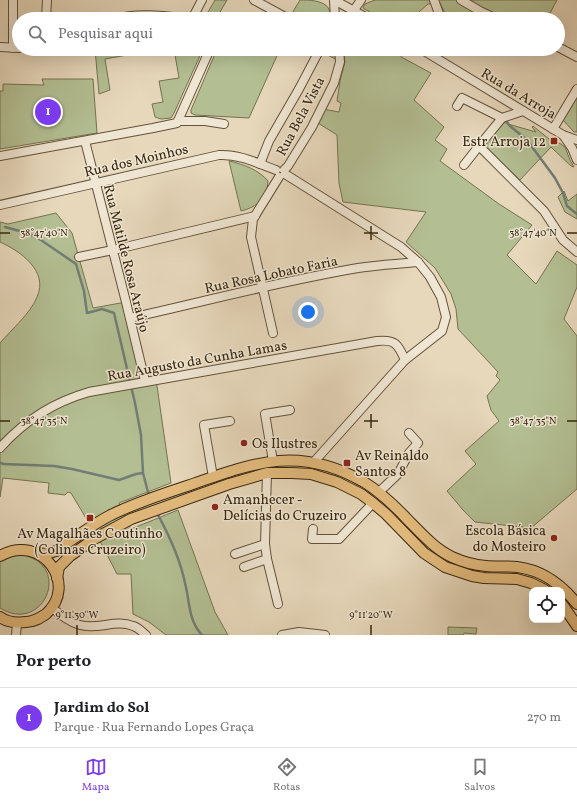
<!DOCTYPE html>
<html lang="pt">
<head>
<meta charset="utf-8">
<style>
  :root { --surface:#fff; --page:#f2f2f2; --text:#202124; --muted:#757577; --line:#e0e0e0; --accent:#7c3aed }
  body { margin:0; font-family:Vollkorn,serif; background:var(--page); color:var(--text) }
  .controls { position:absolute; right:12px; bottom:12px; display:grid; overflow:hidden; border-radius:8px; box-shadow:0 4px 16px #0002 }
  .controls button { width:36px; height:36px; display:grid; place-items:center; padding:0; border:0; border-bottom:1px solid var(--line); background:var(--surface); color:var(--text); font:20px sans-serif }
  .you { position:absolute; left:308px; top:312px; width:14px; height:14px; margin:-10px; border:3px solid #fff; border-radius:50%; background:#1a73e8; box-shadow:0 0 0 6px #1a73e833 }
  .badge { display:grid; place-items:center; width:26px; height:26px; border-radius:50%; background:var(--accent); color:#fff; font-size:13px; font-weight:700 }
  .pin { position:absolute; translate:-50% -50%; border:2px solid #fff; box-shadow:0 1px 4px #0006 }
  .list { margin:0; padding:0; list-style:none }
  h2 { display:flex; justify-content:space-between; align-items:center; height:52px; margin:0; padding:0 16px; font-size:17px }
  h2 small { font-size:13px; font-weight:400; color:var(--muted) }
  .list li { display:grid; grid-template-columns:26px 1fr auto; gap:12px; align-items:center; box-sizing:border-box; height:60px; padding:0 16px; border-top:1px solid var(--line) }
  .list b { display:block; font-size:15px; white-space:nowrap }
  .list p { margin:0; font-size:13px; white-space:nowrap; color:var(--muted) }
  .list em { font-size:13px; font-style:normal; color:var(--muted) }
  .icon { flex:none; width:22px; height:22px; fill:none; stroke:currentColor; stroke-width:2; stroke-linecap:round; stroke-linejoin:round }
  .map { position:relative; flex:none; width:577px; height:635px; overflow:hidden }
  .search { position:absolute; background:var(--surface); box-shadow:0 4px 16px #0002; left:12px; right:12px; top:12px; height:44px; display:flex; align-items:center; gap:10px; box-sizing:border-box; padding:0 14px; border-radius:22px; color:var(--muted); font-size:15px }
  .sheet { height:112px; background:var(--surface) }
  nav { display:flex; justify-content:space-around; align-items:center; box-sizing:border-box; height:56px; border-top:1px solid var(--line); background:var(--surface); font-size:11px; color:var(--muted) }
  nav a { display:grid; justify-items:center; gap:2px }
  nav .on { color:var(--accent) }
  .map>svg:first-child { display:block }
  .green { fill:#b3bf93; stroke:#767251 }
  .lines { fill:none; stroke-linecap:round; stroke-linejoin:round }
  .stream { stroke:#727e75; stroke-width:2.5 }
  .minor-casing { stroke:#64523a; stroke-width:10 }
  .major-casing { stroke:#38260f; stroke-width:12 }
  .minor { stroke:#efe6d3; stroke-width:8 }
  .major { stroke:#e4bc7e; stroke-width:10 }
  .ticks { fill:none; stroke:#38260f; stroke-width:1.5 }
  .poi-dot { fill:#8f2418; stroke:#efe6d3; stroke-width:1.5 }
  .labels { text-anchor:middle; stroke-width:3; stroke-linejoin:round; paint-order:stroke }
  .street-label { font-size:14px; fill:#38260f; stroke:#efe6d3 }
  .poi-label { font-size:14px; fill:#38260f; stroke:#efe6d3; text-anchor:start }
  .ticks-label { font-size:10px; text-anchor:middle; fill:#38260f; stroke:#efe6d3; stroke-width:3; stroke-linejoin:round; paint-order:stroke }
</style>
</head>
<body>
<div class="map">
<svg width="577" height="635" viewBox="0 0 577 635">
  <rect width="100%" height="100%" fill="#e7d8bc"/>
  <filter id="stains"><feTurbulence type="fractalNoise" baseFrequency=".005" numOctaves="4"/><feColorMatrix values="0 0 0 0 .2 0 0 0 0 .09 0 0 0 0 .02 0 0 0 .5 -.17"/></filter>
  <radialGradient id="worn" r=".72"><stop offset=".6" stop-color="#630" stop-opacity="0"/><stop offset="1" stop-color="#630" stop-opacity=".3"/></radialGradient>
  <!-- green -->
  <g class="green">
    <path d="M215,0H227L216,19H204Z"/>
    <path d="M300,0C309,0 324,0 329,9C330,11 330,16 330,19H298L291,15Z"/>
    <path d="M375,0H557L547,19H471L469,13L454,19H448L440,3L428,4L411,19H382L363,8L365,4Z"/>
    <path d="M95,49H161L105,59L110,90L99,94Z"/>
    <path d="M174,49H203L174,113L171,118L161,119L155,117L152,104L163,102L159,81L179,78Z"/>
    <path d="M217,49L230,52L236,49H280L249,118L195,115L191,113V110Z"/>
    <path d="M326,49H336L337,60L326,54Z"/>
    <path d="M343,49H392L403,58L431,73L414,100L444,127L435,140L447,149L440,161L499,204L532,225L507,255L536,284L557,251L577,265V287L564,319L577,336V489L531,528L475,522L463,510L447,491L476,464L465,451L499,421L491,410L487,396L500,380L496,376L498,372L458,329L456,309L451,294L435,268L406,242L426,212L343,202L339,183L337,135L318,123L323,109L339,112L341,103L337,101L340,81L345,62Z"/>
    <path d="M42,79H93L97,133L0,149V91H3V84L44,85Z"/>
    <path d="M577,94V132H574L562,119Z"/>
    <path d="M502,121L508,124L536,132L532,127L533,126L549,139L561,144L565,147L570,160L574,167L571,166L551,147L520,180L484,145Z"/>
    <path d="M229,161C243,164 259,170 268,181C267,199 257,207 241,211Z"/>
    <path d="M564,191L568,201L577,194V219L565,212L558,197Z"/>
    <path d="M56,213L72,233L93,308L126,302L144,381L156,379L171,483L119,503L131,529L178,510L215,612L228,635H166L149,622L133,614L131,574H117L102,545L71,493L68,492L65,495L48,493L49,483L3,478L0,497V343C12,329 30,314 37,297C49,271 20,251 0,242V222L8,224Z"/>
    <path d="M23,555C73,566 43,635 0,608V561L10,556Z"/>
    <path d="M448,627L477,628L476,634L464,633L463,635H448Z"/>
  </g>
  <g class="lines">
    <!-- stream -->
    <g class="stream">
      <path d="M507,122L510,126L527,140L555,178L563,193L567,206L577,214"/>
      <path d="M5,227L27,233L38,238L76,264L84,291L87,313L102,309L114,313L135,403L141,435L143,473"/>
      <path d="M0,463L4,464L54,466L72,469L119,480L136,474L143,473L149,496"/>
      <path d="M157,513C169,535 180,558 185,583C190,602 188,620 202,635"/>
    </g>
    <defs>
      <g id="minor">
        <path d="M13,0V48"/>
        <path d="M254,0L287,18"/>
        <path d="M334,0L369,19"/>
        <path d="M334,0L335,19"/>
        <path d="M434,0L441,19"/>
        <path d="M461,0L480,11L497,19"/>
        <path d="M354,10L361,0"/>
        <path d="M46,19L47,0"/>
        <path d="M116,19C133,13 167,15 184,19"/>
        <path d="M192,19L202,0"/>
        <path d="M0,47L19,48"/>
        <path d="M558,47L577,57"/>
        <path d="M421,49L563,135L577,140"/>
        <path d="M435,57L441,49"/>
        <path d="M457,106L462,98L502,118"/>
        <path d="M178,121H205L224,124"/>
        <path d="M553,129L577,89"/>
        <path d="M563,135L572,148L577,160"/>
        <path d="M85,141L126,302L145,381"/>
        <path d="M479,146L544,211L563,240L577,252"/>
        <path d="M0,156L153,128L177,123L210,49"/>
        <path d="M260,164L269,141L299,89L319,51"/>
        <path d="M464,165L479,146L502,118L523,111"/>
        <path d="M284,170L288,166L312,127L334,83L340,62L339,49"/>
        <path d="M285,174L401,247L418,262L430,277L441,297L446,317L442,331L405,360L313,463"/>
        <path d="M0,205L219,155C239,154 257,163 276,170"/>
        <path d="M79,257L113,250L255,216"/>
        <path d="M130,318C206,301 281,281 358,268C378,265 398,264 418,262"/>
        <path d="M273,333L251,237L253,219L279,177"/>
        <path d="M0,448C24,421 54,402 89,392L377,341C395,339 398,344 405,360"/>
        <path d="M273,461L265,414L290,410"/>
        <path d="M213,477L204,425L230,421"/>
        <path d="M379,492L398,474L409,453L418,443L409,433"/>
        <path d="M313,529L312,539H339L373,503"/>
        <path d="M265,544L267,473"/>
        <path d="M235,554L265,544L267,559L244,567"/>
        <path d="M267,559L278,604"/>
        <path d="M51,607C61,615 69,622 80,625C98,630 116,619 133,626C138,627 142,632 146,635"/>
        <path d="M16,635L17,623"/>
        <path d="M282,635L299,632L325,635"/>
      </g>
      <g id="major">
        <path d="M37,553L46,554L56,551C73,539 90,526 109,516C134,503 163,494 190,485C255,462 300,445 364,482C382,493 396,507 410,522C423,535 435,549 452,557C463,562 474,565 486,566C496,567 507,566 517,567C542,570 562,585 577,604"/>
        <path d="M0,556C42,532 79,585 46,614C40,618 34,622 26,622C17,623 8,623 0,617"/>
        <path d="M57,578L59,567L70,556L94,539L131,519L229,484L267,473H292L311,474L337,482L361,494L373,503L386,514L424,553L445,567L472,576L484,578L517,579L531,583L545,590"/>
        <path d="M562,604L577,626"/>
      </g>
    </defs>
    <!-- minor casing -->
    <use href="#minor" class="minor-casing"/>
    <!-- major casing -->
    <use href="#major" class="major-casing"/>
    <!-- minor -->
    <use href="#minor" class="minor"/>
    <!-- major -->
    <use href="#major" class="major"/>
  </g>
  <!-- ticks -->
  <path class="ticks" d="M371,226V240M0,233H10M364,233H378M567,233H577M371,414V428M0,421H10M364,421H378M567,421H577M77,625V635M371,625V635"/>
  <!-- markers -->
  <g class="poi-dot">
    <rect x="550" y="137" width="8" height="8" rx="2"/>
    <circle cx="244" cy="443" r="4"/>
    <rect x="343" y="459" width="8" height="8" rx="2"/>
    <circle cx="215" cy="507" r="4"/>
    <rect x="86" y="514" width="8" height="8" rx="2"/>
    <circle cx="554" cy="538" r="4"/>
  </g>
  <g class="labels">
    <!-- street labels -->
    <g class="street-label">
      <text transform="translate(519 93) rotate(31)" y="5">Rua da Arroja</text>
      <text transform="translate(300 116) rotate(-62)" y="5">Rua Bela Vista</text>
      <text transform="translate(136 160) rotate(-13)" y="5">Rua dos Moinhos</text>
      <text transform="translate(127 258) rotate(76)" y="5">Rua Matilde Rosa Araújo</text>
      <text transform="translate(271 274) rotate(-12)" y="5">Rua Rosa Lobato Faria</text>
      <text transform="translate(197 360) rotate(-10)" y="5">Rua Augusto da Cunha Lamas</text>
    </g>
    <!-- poi labels -->
    <g class="poi-label">
      <text x="546" y="146" text-anchor="end">Estr Arroja 12</text>
      <text x="252" y="448">Os Ilustres</text>
      <text x="355" y="460">Av Reinaldo<tspan x="355" dy="16">Santos 8</tspan></text>
      <text x="223" y="504">Amanhecer -<tspan x="223" dy="16">Delícias do Cruzeiro</tspan></text>
      <text x="546" y="535" text-anchor="end">Escola Básica<tspan x="546" dy="16">do Mosteiro</tspan></text>
      <text x="90" y="538" text-anchor="middle">Av Magalhães Coutinho<tspan x="90" dy="16">(Colinas Cruzeiro)</tspan></text>
    </g>
  </g>
  <g class="ticks-label">
    <text x="44" y="236">38°47'40"N</text>
    <text x="533" y="236">38°47'40"N</text>
    <text x="44" y="424">38°47'35"N</text>
    <text x="533" y="424">38°47'35"N</text>
    <text x="77" y="618">9°11'30"W</text>
    <text x="371" y="618">9°11'20"W</text>
  </g>
  <rect width="100%" height="100%" filter="url(#stains)"/>
  <rect width="100%" height="100%" fill="url(#worn)"/>
</svg>
<div class="controls">
<button><svg class="icon" aria-label="locate" viewBox="0 0 24 24"><circle cx="12" cy="12" r="6"/><path d="M12 2v4M12 18v4M2 12h4M18 12h4"/></svg></button>
</div>
<div class="you"></div>
<div class="pin badge" style="left:48px;top:112px">1</div>
<div class="search"><svg class="icon" aria-label="search" viewBox="0 0 24 24"><circle cx="10" cy="10" r="6"/><path d="M15 15l6 6"/></svg>Pesquisar aqui</div>
</div>
<section class="sheet">
<h2>Por perto<small></small></h2>
<ul class="list">
<li><span class="badge">1</span><div><b>Jardim do Sol</b><p>Parque · Rua Fernando Lopes Graça</p></div><em>270 m</em></li>
</ul>
</section>
<nav>
<a class="on"><svg class="icon" aria-label="map" viewBox="0 0 24 24"><path d="M3 6l6-2 6 2 6-2v14l-6 2-6-2-6 2zM9 4v14M15 6v14"/></svg>Mapa</a>
<a><svg class="icon" aria-label="directions" viewBox="0 0 24 24"><path d="M12 3l9 9-9 9-9-9zM9 14v-3h6M13 9l2 2-2 2"/></svg>Rotas</a>
<a><svg class="icon" aria-label="saved" viewBox="0 0 24 24"><path d="M7 4h10v16l-5-4-5 4z"/></svg>Salvos</a>
</nav>
</body>
</html>
